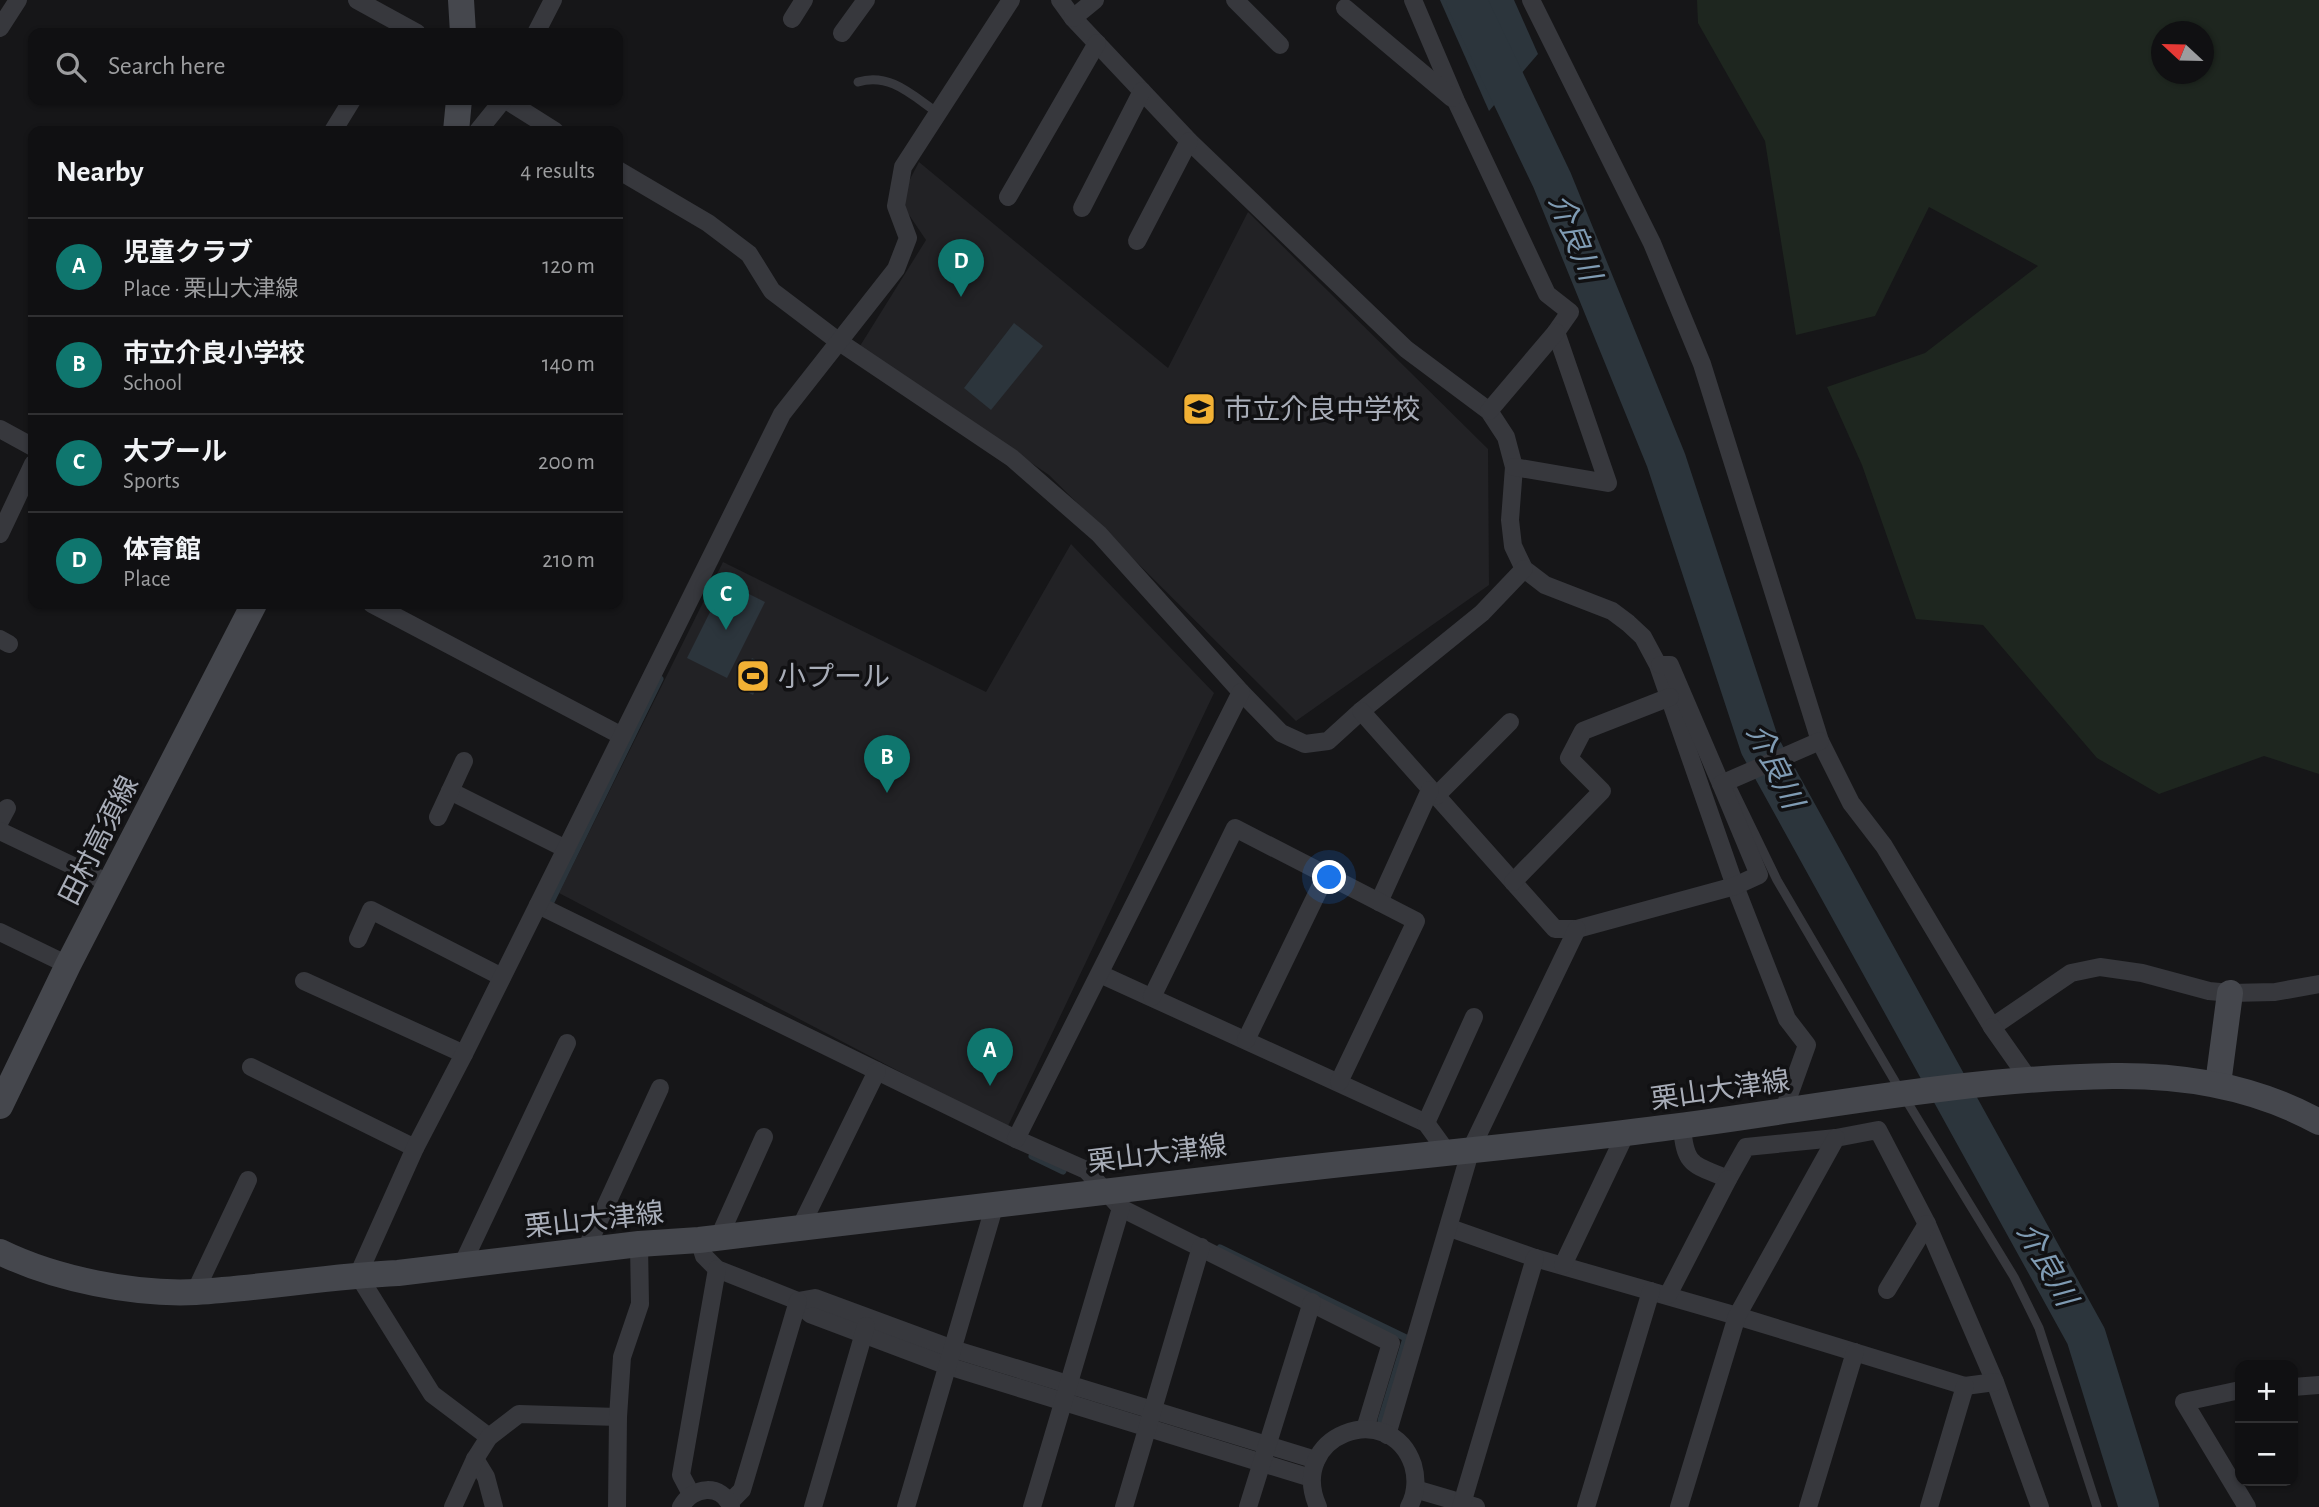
<!DOCTYPE html>
<html lang="en">
<head>
<meta charset="utf-8">
<style>
  :root { --surface:#101012; --page:#19191b; --text:#f1f3f6; --muted:#9c9d9f; --line:#303032; --accent:#0f766e }
  body { margin:0; font-family:"Alegreya Sans","Noto Sans JP",sans-serif; background:var(--page); color:var(--text) }
  .controls { position:absolute; right:21px; bottom:21px; display:grid; overflow:hidden; border-radius:14px; box-shadow:0 2px 5px #0004 }
  .controls button { width:63px; height:63px; display:grid; place-items:center; padding:0; border:0; border-bottom:2px solid var(--line); background:var(--surface); color:var(--text); font:35px sans-serif }
  .compass { position:absolute; left:2151px; top:21px; width:63px; height:63px; border-radius:50%; background:var(--surface); box-shadow:0 2px 5px #0004; rotate:292deg }
  .you { position:absolute; left:1330px; top:878px; width:24px; height:24px; margin:-18px; border:5px solid #fff; border-radius:50%; background:#1a73e8; box-shadow:0 0 0 10px #1a73e833 }
  .badge { display:grid; place-items:center; width:46px; height:46px; border-radius:50%; background:var(--accent); color:#fff; font-size:23px; font-weight:700 }
  .pin { position:absolute; translate:-50% -58px; filter:drop-shadow(0 2px 4px #0008) }
  .pin::after { content:''; position:absolute; top:37px; width:24px; height:21px; background:inherit; clip-path:polygon(0 0,100% 0,50% 100%) }
  .list { margin:0; padding:0; list-style:none }
  h2 { display:flex; justify-content:space-between; align-items:center; height:91px; margin:0; padding:0 28px; font-size:30px }
  h2 small { font-size:23px; font-weight:400; color:var(--muted) }
  .list li { display:grid; grid-template-columns:46px 1fr auto; gap:21px; align-items:center; box-sizing:border-box; height:98px; padding:0 28px; border-top:2px solid var(--line) }
  .list b { display:block; font-size:26px; white-space:nowrap }
  .list p { margin:0; font-size:23px; white-space:nowrap; color:var(--muted) }
  .list em { font-size:23px; font-style:normal; color:var(--muted) }
  .icon { flex:none; width:38px; height:38px; fill:none; stroke:currentColor; stroke-width:2; stroke-linecap:round; stroke-linejoin:round }
  .map { position:relative; flex:none; width:2319px; height:1507px; overflow:hidden }
  .search { position:absolute; background:var(--surface); box-shadow:0 2px 5px #0004; left:28px; top:28px; width:595px; height:77px; display:flex; align-items:center; gap:18px; box-sizing:border-box; padding:0 24px; border-radius:14px; color:var(--muted); font-size:26px }
  .panel { position:absolute; background:var(--surface); box-shadow:0 2px 5px #0004; left:28px; top:126px; width:595px; height:483px; border-radius:14px }
  .map>svg:first-child { display:block }
  .built { fill:#222225 }
  .green { fill:#1e261f; fill-rule:evenodd }
  .water { fill:#2c353c }
  .lines { fill:none; stroke-linecap:round; stroke-linejoin:round }
  .stream { stroke:#2c353c; stroke-width:7 }
  .river { stroke:#2c353c; stroke-width:40 }
  .lane { stroke:#37383d; stroke-width:9 }
  .street { stroke:#37383d; stroke-width:18 }
  .secondary { stroke:#45474d; stroke-width:26 }
  .labels { text-anchor:middle; stroke-width:7; stroke-linejoin:round; paint-order:stroke }
  .poi-label { font-size:28px; fill:#a8adb8; stroke:#111113; text-anchor:start }
  .street-label { font-size:28px; fill:#a8adb8; stroke:#111113 }
  .water-label { font-size:30px; font-style:italic; fill:#7f9bb3; stroke:#111113 }
</style>
</head>
<body>
<div class="map">
<svg width="2319" height="1507" viewBox="0 0 2319 1507">
  <rect width="100%" height="100%" fill="#161618"/>
  <!-- built -->
  <g class="built">
    <path d="M919,162L1168,368L1248,212L1488,449L1489,585L1296,721L1049,475L860,346L926,240L899,200Z"/>
    <path d="M1071,544L1214,693L1007,1128L559,893L723,562L986,692Z"/>
  </g>
  <!-- green -->
  <path class="green" d="M1697,0H2319V774L2264,756L2159,794L2097,758L1983,625L1916,619L1862,465L1827,387L1925,353L2038,266L1929,207L1875,316L1796,335L1765,141L1698,23ZM2162,32H2204V74H2162Z"/>
  <!-- water -->
  <g class="water">
    <path d="M1440,0H1514L1538,54L1489,111Z"/>
    <path d="M1014,323L1043,346L991,410L964,388Z"/>
    <path d="M725,582L765,602L727,678L687,658Z"/>
    <path d="M752,658L767,666L753,695L738,687Z"/>
  </g>
  <g class="lines">
    <!-- stream -->
    <g class="stream">
      <path d="M547,910L660,679"/>
      <path d="M1032,1156L1063,1171"/>
      <path d="M1220,1248L1406,1338L1381,1420"/>
    </g>
    <!-- river -->
    <path class="river" d="M1466,0L1552,180L1666,460L1760,746L2086,1336L2139,1507"/>
    <!-- lane -->
    <g class="lane">
      <path d="M858,82C890,72 913,96 938,113"/>
      <path d="M1729,781L1777,880L1903,1095L2014,1277L2039,1328L2097,1507"/>
    </g>
    <!-- street -->
    <g class="street">
      <path d="M357,0L417,33"/>
      <path d="M1060,0L1073,18L1189,141L1406,349L1489,411L1506,437L1514,467L1510,520L1513,546L1524,569L1545,585L1612,611L1628,623L1643,637L1658,665L1735,886L1787,1019L1807,1045L1783,1112"/>
      <path d="M1235,0L1280,45"/>
      <path d="M1413,0L1456,101L1547,294L1570,312L1556,332L1608,483L1514,467"/>
      <path d="M1531,0L1652,243L1702,364L1820,741L1851,803L1884,846L1992,1027L2071,973L2100,967L2142,973L2209,991L2230,993L2275,992L2319,984"/>
      <path d="M1345,8L1452,98"/>
      <path d="M1073,18L1095,0"/>
      <path d="M792,19L804,0"/>
      <path d="M0,28L18,0"/>
      <path d="M536,33L553,0"/>
      <path d="M842,33L866,0"/>
      <path d="M506,100L555,131"/>
      <path d="M333,131L352,100"/>
      <path d="M478,131L503,100"/>
      <path d="M618,170L708,223L749,254L772,291L838,341L1012,458L1099,534L1241,692L1281,733L1305,744L1328,741L1361,711L1482,613L1524,569"/>
      <path d="M1008,197L1097,43"/>
      <path d="M1082,208L1142,91"/>
      <path d="M1137,241L1189,141"/>
      <path d="M1489,411L1556,332"/>
      <path d="M0,429L33,447"/>
      <path d="M0,534L33,464"/>
      <path d="M372,604L622,736"/>
      <path d="M0,639L9,644"/>
      <path d="M1660,665H1670L1721,784"/>
      <path d="M1361,711L1555,929H1577L1735,886L1759,875L1721,784L1820,741"/>
      <path d="M450,791L566,849"/>
      <path d="M1436,796L1510,722"/>
      <path d="M438,817L464,761"/>
      <path d="M0,821L7,808"/>
      <path d="M0,831L111,884"/>
      <path d="M1513,882L1602,791L1569,758L1583,731L1670,697"/>
      <path d="M1379,902L1430,790"/>
      <path d="M538,905L1016,1139L1086,1170L1121,1208L1391,1343L1365,1429"/>
      <path d="M0,932L68,965"/>
      <path d="M358,939L371,910L502,977"/>
      <path d="M1100,974L1426,1123L1447,1152"/>
      <path d="M304,981L464,1054"/>
      <path d="M1152,997L1235,828L1416,921L1339,1082"/>
      <path d="M1992,1027L2030,1081"/>
      <path d="M1246,1040L1326,875"/>
      <path d="M251,1067L415,1148"/>
      <path d="M1426,1123L1474,1017"/>
      <path d="M1682,1126C1685,1167 1693,1164 1728,1179L1746,1147L1836,1138L1878,1130L1927,1224L1995,1382L2040,1507"/>
      <path d="M1016,1139L1241,692"/>
      <path d="M800,1228L877,1071"/>
      <path d="M1450,1228L1535,1258L1737,1316L1965,1386L1995,1382"/>
      <path d="M719,1237L764,1137"/>
      <path d="M699,1240L704,1256L717,1269L798,1301L810,1314L948,1366L1311,1478"/>
      <path d="M585,1251L660,1088"/>
      <path d="M462,1265L567,1043"/>
      <path d="M1563,1265L1626,1133"/>
      <path d="M1887,1290L1927,1224"/>
      <path d="M195,1292L248,1180"/>
      <path d="M1668,1295L1728,1179"/>
      <path d="M798,1301L815,1298L953,1349L1316,1460"/>
      <path d="M2293,1387L2319,1385"/>
      <path d="M2240,1390L2184,1402L2247,1507"/>
      <path d="M1387,1435L1471,1149L1577,929"/>
      <path d="M489,1437L432,1394L358,1275L415,1148L464,1054L782,414L896,269L908,238L896,206L903,167L1011,0"/>
      <path d="M475,1459L486,1477L494,1507"/>
      <path d="M1415,1489L1476,1507"/>
      <path d="M691,1494L681,1475L717,1269"/>
      <path d="M730,1502L742,1490L798,1301"/>
      <path d="M453,1507L475,1459L489,1437L519,1414L618,1417"/>
      <path d="M617,1507L618,1417L622,1357L640,1304L639,1244"/>
      <path d="M681,1507C692,1486 722,1483 731,1507"/>
      <path d="M813,1507L866,1326"/>
      <path d="M906,1507L995,1204"/>
      <path d="M1032,1507L1121,1208"/>
      <path d="M1124,1507L1201,1247"/>
      <path d="M1248,1507L1312,1302"/>
      <path d="M1318,1507C1286,1435 1390,1397 1413,1465C1417,1479 1416,1494 1409,1507"/>
      <path d="M1461,1507L1535,1258"/>
      <path d="M1586,1507L1651,1291"/>
      <path d="M1679,1507L1737,1316L1836,1138"/>
      <path d="M1808,1507L1855,1352"/>
      <path d="M1929,1507L1965,1386"/>
    </g>
    <!-- secondary -->
    <g class="secondary">
      <path d="M461,0L463,33"/>
      <path d="M456,131L459,100"/>
      <path d="M2218,1084L2230,993"/>
      <path d="M0,1106L68,965L254,604"/>
      <path d="M0,1252C55,1279 135,1295 196,1292C264,1288 330,1276 398,1273L639,1244L699,1240C893,1217 1086,1193 1279,1171C1407,1156 1536,1145 1664,1128C1813,1109 1963,1078 2113,1076C2185,1075 2256,1087 2319,1122"/>
    </g>
  </g>
  <!-- icons -->
  <defs>
    <symbol id="school-square" viewBox="-11 -11 22 22"><rect x="-9" y="-9" width="18" height="18" rx="4" fill="#f2b134" stroke="#111113"/><path d="M0-5L7-2L0 1L-7-2ZM-4 1L0 2.5L4 1V4Q0 6-4 4Z" fill="#111"/></symbol>
    <symbol id="stadium-square" viewBox="-11 -11 22 22"><rect x="-9" y="-9" width="18" height="18" rx="4" fill="#f2b134" stroke="#111113"/><path d="M0-5a6.5 5 0 1 0 0 10a6.5 5 0 1 0 0-10ZM-3.5-1.8h7v3.6h-7Z" fill="#111"/></symbol>
  </defs>
  <g fill-rule="evenodd">
    <use href="#school-square" x="1180" y="390" width="38" height="38"/>
    <use href="#stadium-square" x="734" y="657" width="38" height="38"/>
  </g>
  <g class="labels">
    <!-- poi labels -->
    <g class="poi-label">
      <text x="1224" y="419">市立介良中学校</text>
      <text x="778" y="686">小プール</text>
    </g>
    <!-- street labels -->
    <g class="street-label">
      <text transform="translate(98 840) rotate(-63)" y="10">田村高須線</text>
      <text transform="translate(1720 1089) rotate(-8)" y="10">栗山大津線</text>
      <text transform="translate(1157 1153) rotate(-7)" y="10">栗山大津線</text>
      <text transform="translate(594 1219) rotate(-6)" y="10">栗山大津線</text>
    </g>
    <!-- water labels -->
    <g class="water-label">
      <text transform="translate(1575 237) rotate(68)" y="10">介良川</text>
      <text transform="translate(1775 766) rotate(64)" y="10">介良川</text>
      <text transform="translate(2047 1264) rotate(61)" y="10">介良川</text>
    </g>
  </g>
</svg>
<div class="controls">
<button>+</button>
<button>−</button>
</div>
<svg class="compass" viewBox="-18 -18 36 36"><path d="M0-13l5 13h-10z" fill="#e53935"/><path d="M0 13l5-13h-10z" fill="#9c9d9f"/></svg>
<div class="you"></div>
<div class="pin badge" style="left:990px;top:1086px">A</div>
<div class="pin badge" style="left:887px;top:793px">B</div>
<div class="pin badge" style="left:726px;top:630px">C</div>
<div class="pin badge" style="left:961px;top:297px">D</div>
<div class="search"><svg class="icon" aria-label="search" viewBox="0 0 24 24"><circle cx="10" cy="10" r="6"/><path d="M15 15l6 6"/></svg>Search here</div>
<section class="panel">
<h2>Nearby<small>4 results</small></h2>
<ul class="list">
<li><span class="badge">A</span><div><b>児童クラブ</b><p>Place · 栗山大津線</p></div><em>120 m</em></li>
<li><span class="badge">B</span><div><b>市立介良小学校</b><p>School</p></div><em>140 m</em></li>
<li><span class="badge">C</span><div><b>大プール</b><p>Sports</p></div><em>200 m</em></li>
<li><span class="badge">D</span><div><b>体育館</b><p>Place</p></div><em>210 m</em></li>
</ul>
</section>
</div>
</body>
</html>
